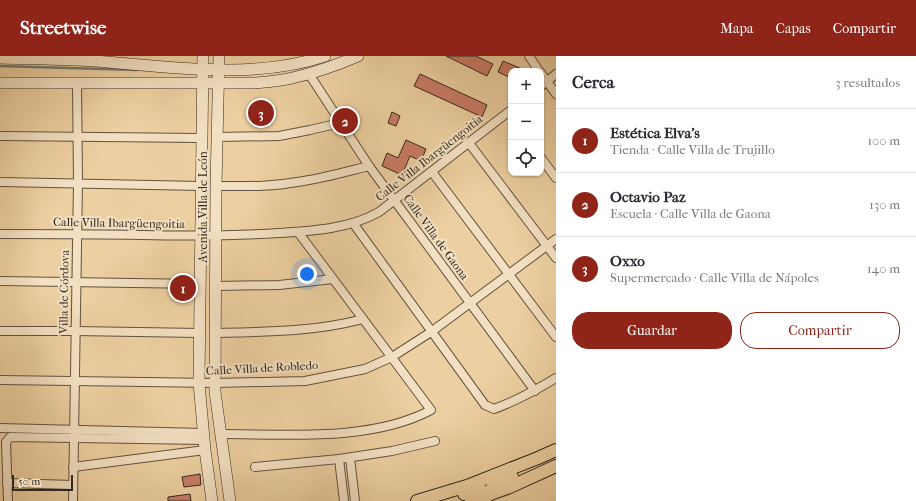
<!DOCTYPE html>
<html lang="es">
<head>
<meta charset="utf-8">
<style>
  :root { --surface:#fff; --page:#f7f7f7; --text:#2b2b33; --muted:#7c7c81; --line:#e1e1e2; --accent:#8f2418 }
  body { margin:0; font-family:"IM FELL French Canon",serif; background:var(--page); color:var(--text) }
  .controls { position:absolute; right:12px; top:12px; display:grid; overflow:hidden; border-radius:8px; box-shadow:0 1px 3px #0004 }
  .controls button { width:36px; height:36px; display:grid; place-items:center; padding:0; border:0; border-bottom:1px solid var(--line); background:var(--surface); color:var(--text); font:20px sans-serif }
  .scale { position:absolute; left:12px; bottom:10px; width:61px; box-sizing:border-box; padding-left:4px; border:2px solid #322820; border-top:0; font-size:11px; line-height:14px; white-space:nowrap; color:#322820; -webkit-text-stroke:3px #f3e0c2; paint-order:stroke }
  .you { position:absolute; left:307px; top:218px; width:14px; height:14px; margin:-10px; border:3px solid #fff; border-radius:50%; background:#1a73e8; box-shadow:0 0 0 6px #1a73e833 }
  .badge { display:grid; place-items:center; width:26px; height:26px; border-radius:50%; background:var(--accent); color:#fff; font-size:13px; font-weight:700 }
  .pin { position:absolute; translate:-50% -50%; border:2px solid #fff; box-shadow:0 1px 4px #0006 }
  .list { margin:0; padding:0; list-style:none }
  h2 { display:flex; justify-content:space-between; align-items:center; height:52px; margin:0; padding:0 16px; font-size:17px }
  h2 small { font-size:13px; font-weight:400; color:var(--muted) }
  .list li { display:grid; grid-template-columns:26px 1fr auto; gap:12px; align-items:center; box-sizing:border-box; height:64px; padding:0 16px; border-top:1px solid var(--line) }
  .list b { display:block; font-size:15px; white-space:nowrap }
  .list p { margin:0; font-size:13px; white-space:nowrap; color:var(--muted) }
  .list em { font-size:13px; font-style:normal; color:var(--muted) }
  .actions { display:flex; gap:8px; padding:12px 16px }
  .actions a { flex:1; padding:9px 0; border:1px solid var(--accent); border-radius:16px; text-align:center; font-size:14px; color:var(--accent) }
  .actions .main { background:var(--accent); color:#fff }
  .icon { flex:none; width:22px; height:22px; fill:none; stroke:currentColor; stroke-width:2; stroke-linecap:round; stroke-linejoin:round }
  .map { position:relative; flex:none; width:556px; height:445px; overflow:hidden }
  header { display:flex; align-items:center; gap:24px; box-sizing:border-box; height:56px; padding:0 20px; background:var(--accent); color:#fff }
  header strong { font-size:19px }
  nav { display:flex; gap:22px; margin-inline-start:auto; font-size:14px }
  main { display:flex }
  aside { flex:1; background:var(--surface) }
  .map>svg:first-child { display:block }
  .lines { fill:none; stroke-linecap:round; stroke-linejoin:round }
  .stream { stroke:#727c76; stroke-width:2.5 }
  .building { fill:#ca7c66; stroke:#322820 }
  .street-casing { stroke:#615240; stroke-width:10 }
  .secondary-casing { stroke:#322820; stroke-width:12 }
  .primary-casing { stroke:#322820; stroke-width:14 }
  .street { stroke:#f3e0c2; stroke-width:8 }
  .secondary { stroke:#f3e0c2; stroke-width:11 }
  .primary { stroke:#edd0a1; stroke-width:12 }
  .labels { text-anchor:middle; stroke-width:4; stroke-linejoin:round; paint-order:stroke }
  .street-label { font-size:12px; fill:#322820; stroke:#f3e0c2 }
</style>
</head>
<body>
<header>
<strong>Streetwise</strong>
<nav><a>Mapa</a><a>Capas</a><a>Compartir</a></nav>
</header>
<main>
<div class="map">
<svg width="556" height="445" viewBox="0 0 556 445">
  <rect width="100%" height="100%" fill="#edd0a1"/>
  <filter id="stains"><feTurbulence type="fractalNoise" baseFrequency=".005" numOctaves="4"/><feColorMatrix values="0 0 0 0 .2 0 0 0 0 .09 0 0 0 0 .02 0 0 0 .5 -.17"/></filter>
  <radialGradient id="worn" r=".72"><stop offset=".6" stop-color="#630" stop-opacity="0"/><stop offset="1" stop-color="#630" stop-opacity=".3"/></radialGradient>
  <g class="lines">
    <!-- stream -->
    <path class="stream" d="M0,10L137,14"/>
  </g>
  <!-- building -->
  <g class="building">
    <path d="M446,0H476L493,8L487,20Z"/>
    <path d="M503,5L527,15H511V22L498,16Z"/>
    <path d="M420,18L487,49L482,61L414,30Z"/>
    <path d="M392,56L400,60L396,70L388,67Z"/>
    <path d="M406,84L426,93L421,105L410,100L402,119L382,110L387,97L398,102Z"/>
    <path d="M200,418L201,429L184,431L182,421Z"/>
    <path d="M190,438L191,445H168V441Z"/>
  </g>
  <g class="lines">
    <defs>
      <g id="street">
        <path d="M529,0L539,15"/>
        <path d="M541,17L556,38"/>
        <path d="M309,18L369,110L535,335"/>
        <path d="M541,30L556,18"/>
        <path d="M0,80L201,82"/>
        <path d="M217,81L279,80L310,74L340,67"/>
        <path d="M469,87L556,202"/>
        <path d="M541,102L556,122"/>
        <path d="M432,116L556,281"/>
        <path d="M0,126L201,130"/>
        <path d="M216,130C243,130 270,131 297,126C321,123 345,116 369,110"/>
        <path d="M353,167L485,349L494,353C516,345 536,334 556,322"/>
        <path d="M0,178C47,178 95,178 142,179C188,180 233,180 279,177C312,175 349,173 379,156L511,54"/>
        <path d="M0,225L201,228"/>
        <path d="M216,230L279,229L333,223"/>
        <path d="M0,275H75L200,277"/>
        <path d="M215,277C265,276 314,276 363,263"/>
        <path d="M0,324L215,327L305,325L365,313L392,301L431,276L556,183"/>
        <path d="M0,372L203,377"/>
        <path d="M220,378C286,378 371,386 431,354L298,176"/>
        <path d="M350,402L355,445"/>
        <path d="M339,403L344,445"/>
        <path d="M73,411L205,394"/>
        <path d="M255,411L339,403L392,395L435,385"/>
        <path d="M7,427L73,429"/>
        <path d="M8,445L6,386L10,381L204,384"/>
        <path d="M73,445L78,127L77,27"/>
      </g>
      <g id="secondary">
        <path d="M203,0L199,327L205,394L212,445"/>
        <path d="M219,0L216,130L215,336L230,445"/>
        <path d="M0,2C36,3 71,3 107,6C178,12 256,23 325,0"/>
        <path d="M0,27H255C267,26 280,25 292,22C315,17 337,9 358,0"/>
      </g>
      <g id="primary">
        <path d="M464,438L482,435L489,439C490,428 503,425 512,421"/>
        <path d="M417,445L467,430L538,402L556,394"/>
        <path d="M471,445L510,431L556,410"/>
      </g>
    </defs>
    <!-- street casing -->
    <use href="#street" class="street-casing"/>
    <!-- secondary casing -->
    <use href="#secondary" class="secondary-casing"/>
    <!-- primary casing -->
    <use href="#primary" class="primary-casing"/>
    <!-- street -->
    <use href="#street" class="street"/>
    <!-- secondary -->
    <use href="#secondary" class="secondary"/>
    <!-- primary -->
    <use href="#primary" class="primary"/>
  </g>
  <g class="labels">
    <!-- street labels -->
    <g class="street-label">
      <text transform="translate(429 102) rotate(-38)" y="4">Calle Villa Ibargüengoitia</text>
      <text transform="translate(203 151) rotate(-90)" y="4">Avenida Villa de León</text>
      <text transform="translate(119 167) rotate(1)" y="4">Calle Villa Ibargüengoitia</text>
      <text transform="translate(436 181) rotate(54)" y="4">Calle Villa de Gaona</text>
      <text transform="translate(64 236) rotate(-89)" y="4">Villa de Córdova</text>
      <text transform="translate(262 312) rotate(-3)" y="4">Calle Villa de Robledo</text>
    </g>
  </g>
  <rect width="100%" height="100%" filter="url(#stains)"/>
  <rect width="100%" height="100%" fill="url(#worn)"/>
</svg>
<div class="controls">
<button>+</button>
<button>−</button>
<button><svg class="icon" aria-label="locate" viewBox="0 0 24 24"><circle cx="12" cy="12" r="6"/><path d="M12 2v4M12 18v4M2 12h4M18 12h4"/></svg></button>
</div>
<div class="scale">50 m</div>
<div class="you"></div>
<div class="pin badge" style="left:183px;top:232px">1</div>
<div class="pin badge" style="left:345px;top:65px">2</div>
<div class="pin badge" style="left:261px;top:57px">3</div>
</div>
<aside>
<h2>Cerca<small>3 resultados</small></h2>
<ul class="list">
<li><span class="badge">1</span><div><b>Estética Elva’s</b><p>Tienda · Calle Villa de Trujillo</p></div><em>100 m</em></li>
<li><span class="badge">2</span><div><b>Octavio Paz</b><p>Escuela · Calle Villa de Gaona</p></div><em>130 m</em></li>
<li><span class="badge">3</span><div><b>Oxxo</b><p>Supermercado · Calle Villa de Nápoles</p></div><em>140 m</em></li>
</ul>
<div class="actions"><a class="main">Guardar</a><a>Compartir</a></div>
</aside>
</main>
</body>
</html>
